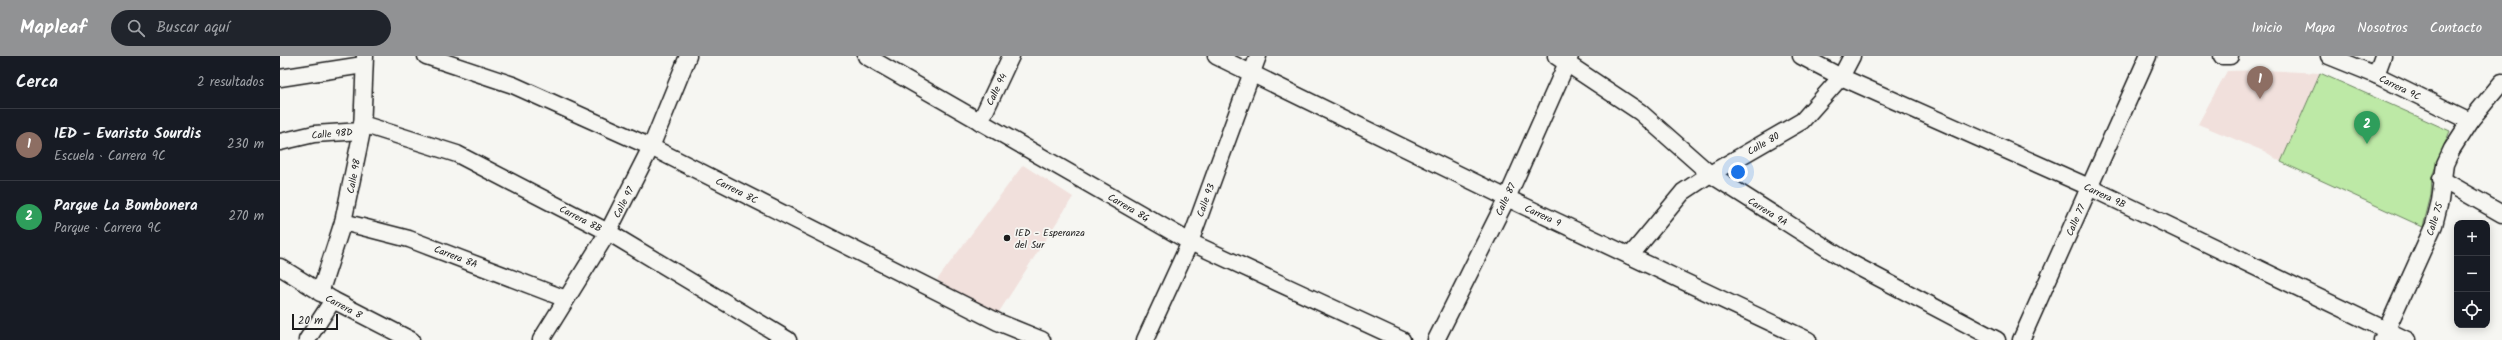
<!DOCTYPE html>
<html lang="es">
<head>
<meta charset="utf-8">
<style>
  :root { --surface:#171b24; --page:#20242c; --text:#f1f3f6; --muted:#9ea1a6; --line:#363941; --accent:#919294 }
  body { margin:0; font-family:Kalam,sans-serif; background:var(--page); color:var(--text) }
  .controls { position:absolute; right:12px; bottom:12px; display:grid; overflow:hidden; border-radius:8px; box-shadow:0 2px 10px #0003 }
  .controls button { width:36px; height:36px; display:grid; place-items:center; padding:0; border:0; border-bottom:1px solid var(--line); background:var(--surface); color:var(--text); font:20px sans-serif }
  .scale { position:absolute; left:12px; bottom:10px; width:46px; box-sizing:border-box; padding-left:4px; border:2px solid #1c1c1c; border-top:0; font-size:11px; line-height:14px; white-space:nowrap; color:#1c1c1c; -webkit-text-stroke:3px #f6f6f2; paint-order:stroke }
  .you { position:absolute; left:1458px; top:116px; width:14px; height:14px; margin:-10px; border:3px solid #fff; border-radius:50%; background:#1a73e8; box-shadow:0 0 0 6px #1a73e833 }
  .badge { display:grid; place-items:center; width:26px; height:26px; border-radius:50%; background:var(--accent); color:#fff; font-size:13px; font-weight:700 }
  .pin { position:absolute; translate:-50% -33px; filter:drop-shadow(0 1px 2px #0008) }
  .pin::after { content:''; position:absolute; top:21px; width:14px; height:12px; background:inherit; clip-path:polygon(0 0,100% 0,50% 100%) }
  .list { margin:0; padding:0; list-style:none }
  h2 { display:flex; justify-content:space-between; align-items:center; height:52px; margin:0; padding:0 16px; font-size:17px }
  h2 small { font-size:13px; font-weight:400; color:var(--muted) }
  .list li { display:grid; grid-template-columns:26px 1fr auto; gap:12px; align-items:center; box-sizing:border-box; height:72px; padding:0 16px; border-top:1px solid var(--line) }
  .list b { display:block; font-size:15px; white-space:nowrap }
  .list p { margin:0; font-size:13px; white-space:nowrap; color:var(--muted) }
  .list em { font-size:13px; font-style:normal; color:var(--muted) }
  .icon { flex:none; width:22px; height:22px; fill:none; stroke:currentColor; stroke-width:2; stroke-linecap:round; stroke-linejoin:round }
  .map { position:relative; flex:none; width:2222px; height:284px; overflow:hidden }
  header { display:flex; align-items:center; gap:24px; box-sizing:border-box; height:56px; padding:0 20px; background:var(--accent); color:#fff }
  header strong { font-size:19px }
  nav { display:flex; gap:22px; margin-inline-start:auto; font-size:14px }
  .search { width:280px; height:36px; background:var(--page); display:flex; align-items:center; gap:10px; box-sizing:border-box; padding:0 14px; border-radius:22px; color:var(--muted); font-size:15px }
  main { display:flex }
  aside { flex:1; background:var(--surface) }
  .map>svg:first-child { display:block }
  .built { fill:#f1e0dc }
  .green { fill:#bde9a6; stroke:#6c8261 }
  .lines { fill:none; stroke-linecap:round; stroke-linejoin:round }
  .minor-casing { stroke:#1c1c1c; stroke-width:19 }
  .minor { stroke:#f6f6f2; stroke-width:16 }
  .poi-dot { fill:#1c1c1c; stroke:#f6f6f2; stroke-width:1.5 }
  .labels { text-anchor:middle; stroke-width:3.5; stroke-linejoin:round; paint-order:stroke }
  .street-label { font-size:10px; fill:#1c1c1c; stroke:#f6f6f2 }
  .poi-label { font-size:10px; fill:#1c1c1c; stroke:#f6f6f2; text-anchor:start }
</style>
</head>
<body>
<header>
<strong>Mapleaf</strong>
<div class="search"><svg class="icon" aria-label="search" viewBox="0 0 24 24"><circle cx="10" cy="10" r="6"/><path d="M15 15l6 6"/></svg>Buscar aquí</div>
<nav><a>Inicio</a><a>Mapa</a><a>Nosotros</a><a>Contacto</a></nav>
</header>
<main>
<aside>
<h2>Cerca<small>2 resultados</small></h2>
<ul class="list">
<li><span class="badge" style="background:#8d6e63">1</span><div><b>IED - Evaristo Sourdis</b><p>Escuela · Carrera 9C</p></div><em>230 m</em></li>
<li><span class="badge" style="background:#2e9e5b">2</span><div><b>Parque La Bombonera</b><p>Parque · Carrera 9C</p></div><em>270 m</em></li>
</ul>
</aside>
<div class="map">
<svg width="2222" height="284" viewBox="0 0 2222 284">
  <rect width="100%" height="100%" fill="#f6f6f2"/>
  <filter id="ink" filterUnits="userSpaceOnUse"><feTurbulence type="fractalNoise" baseFrequency=".025" numOctaves="2"/><feDisplacementMap in="SourceGraphic" scale="8" xChannelSelector="R" yChannelSelector="G"/><feConvolveMatrix kernelMatrix="1 2 1 2 8 2 1 2 1" color-interpolation-filters="sRGB"/></filter>
  <g filter="url(#ink)">
    <!-- built -->
    <g class="built">
      <path d="M1984,14L2040,17L2001,106L1986,96L1918,68L1947,15Z"/>
      <path d="M743,109L793,141L717,259L657,224Z"/>
    </g>
    <!-- green -->
    <path class="green" d="M2040,17L2170,75L2152,120L2151,139L2143,171L2001,106Z"/>
    <g class="lines">
      <defs>
        <g id="minor">
          <path d="M146,0L233,29L371,91L718,266L762,284"/>
          <path d="M586,0L910,186L1122,284"/>
          <path d="M936,0L1227,142L1528,284"/>
          <path d="M1276,0L1360,56L1430,118L1567,205L1717,284"/>
          <path d="M1521,0L1561,21L1809,131L2127,284"/>
          <path d="M1942,0H1950"/>
          <path d="M2049,0L2096,19L2190,65"/>
          <path d="M2096,19L2103,0"/>
          <path d="M0,22L83,9"/>
          <path d="M700,66L731,0"/>
          <path d="M82,68L177,98L328,176L508,284"/>
          <path d="M0,86L34,78L82,75"/>
          <path d="M2161,123L2222,158"/>
          <path d="M63,166L129,183L286,243"/>
          <path d="M1350,200L1403,136L1430,118L1522,65L1561,21L1572,0"/>
          <path d="M0,211L53,244L131,284"/>
          <path d="M40,237L63,166L82,75L85,0"/>
          <path d="M27,284L53,244"/>
          <path d="M261,284L328,176L371,91L408,0"/>
          <path d="M865,284L910,186L978,0"/>
          <path d="M1156,284L1227,142L1290,0"/>
          <path d="M1741,284L1868,0"/>
          <path d="M2102,284L2154,169L2160,145L2165,108L2172,93L2190,65L2222,26"/>
        </g>
      </defs>
      <!-- minor casing -->
      <use href="#minor" class="minor-casing"/>
      <!-- minor -->
      <use href="#minor" class="minor"/>
    </g>
  </g>
  <!-- markers -->
  <circle class="poi-dot" cx="727" cy="182" r="4"/>
  <g class="labels">
    <!-- street labels -->
    <g class="street-label">
      <text transform="translate(2120 31) rotate(26)" y="4">Carrera 9C</text>
      <text transform="translate(716 33) rotate(-64)" y="4">Calle 94</text>
      <text transform="translate(52 77) rotate(-5)" y="4">Calle 98D</text>
      <text transform="translate(1483 87) rotate(-30)" y="4">Calle 80</text>
      <text transform="translate(73 120) rotate(-79)" y="4">Calle 98</text>
      <text transform="translate(457 134) rotate(27)" y="4">Carrera 8C</text>
      <text transform="translate(1825 139) rotate(25)" y="4">Carrera 9B</text>
      <text transform="translate(1225 143) rotate(-65)" y="4">Calle 87</text>
      <text transform="translate(925 144) rotate(-70)" y="4">Calle 93</text>
      <text transform="translate(343 146) rotate(-63)" y="4">Calle 97</text>
      <text transform="translate(849 151) rotate(30)" y="4">Carrera 8G</text>
      <text transform="translate(1488 155) rotate(32)" y="4">Carrera 9A</text>
      <text transform="translate(1263 159) rotate(25)" y="4">Carrera 9</text>
      <text transform="translate(301 162) rotate(27)" y="4">Carrera 8B</text>
      <text transform="translate(2154 163) rotate(-73)" y="4">Calle 75</text>
      <text transform="translate(1795 164) rotate(-66)" y="4">Calle 77</text>
      <text transform="translate(176 200) rotate(21)" y="4">Carrera 8A</text>
      <text transform="translate(64 250) rotate(28)" y="4">Carrera 8</text>
    </g>
    <!-- poi labels -->
    <g class="poi-label">
      <text x="735" y="180">IED - Esperanza<tspan x="735" dy="12">del Sur</tspan></text>
    </g>
  </g>
</svg>
<div class="controls">
<button>+</button>
<button>−</button>
<button><svg class="icon" aria-label="locate" viewBox="0 0 24 24"><circle cx="12" cy="12" r="6"/><path d="M12 2v4M12 18v4M2 12h4M18 12h4"/></svg></button>
</div>
<div class="scale">20 m</div>
<div class="you"></div>
<div class="pin badge" style="left:1980px;top:43px;background:#8d6e63">1</div>
<div class="pin badge" style="left:2087px;top:88px;background:#2e9e5b">2</div>
</div>
</main>
</body>
</html>
